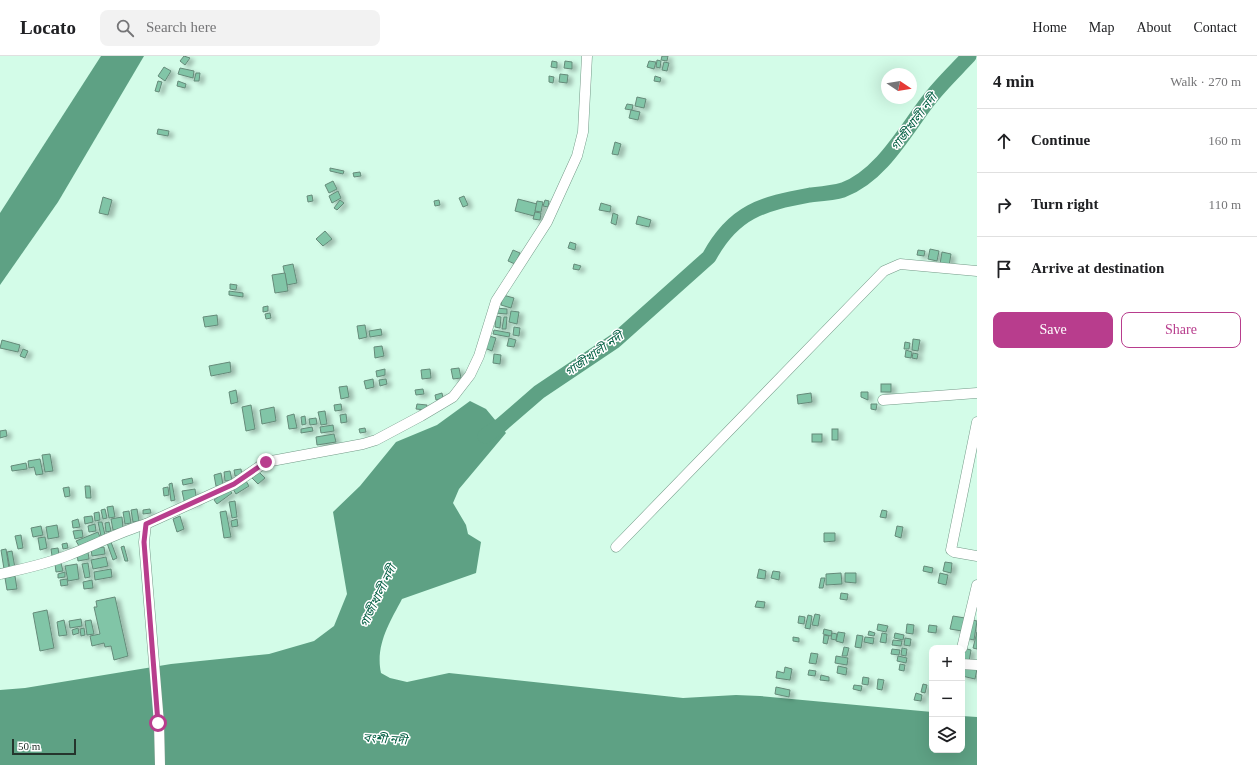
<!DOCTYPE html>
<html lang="en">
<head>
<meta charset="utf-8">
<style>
  :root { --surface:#fff; --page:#f2f2f2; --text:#202124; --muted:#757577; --line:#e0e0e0; --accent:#b83d8d }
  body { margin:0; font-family:"Times New Roman","Noto Sans Bengali",serif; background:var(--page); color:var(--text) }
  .controls { position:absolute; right:12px; bottom:12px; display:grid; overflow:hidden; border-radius:8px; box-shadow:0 4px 16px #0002 }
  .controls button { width:36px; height:36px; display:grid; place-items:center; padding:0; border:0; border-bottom:1px solid var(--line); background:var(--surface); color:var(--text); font:20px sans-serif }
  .compass { position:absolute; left:881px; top:12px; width:36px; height:36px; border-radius:50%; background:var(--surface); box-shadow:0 4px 16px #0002; rotate:102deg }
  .scale { position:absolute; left:12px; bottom:10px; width:64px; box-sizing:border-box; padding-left:4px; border:2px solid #25352d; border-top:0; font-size:11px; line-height:14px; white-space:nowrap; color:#25352d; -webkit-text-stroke:3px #fff; paint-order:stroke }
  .stop { position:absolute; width:12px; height:12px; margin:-9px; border:3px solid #b83d8d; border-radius:50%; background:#fff }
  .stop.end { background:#b83d8d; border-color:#fff; box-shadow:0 1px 4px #0008 }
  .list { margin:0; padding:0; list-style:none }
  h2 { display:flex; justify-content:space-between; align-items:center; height:52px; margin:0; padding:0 16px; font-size:17px }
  h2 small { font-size:13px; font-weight:400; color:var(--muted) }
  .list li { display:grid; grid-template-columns:26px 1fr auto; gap:12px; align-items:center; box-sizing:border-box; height:64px; padding:0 16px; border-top:1px solid var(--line) }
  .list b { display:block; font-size:15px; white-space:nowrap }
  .list em { font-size:13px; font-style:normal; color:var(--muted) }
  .actions { display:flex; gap:8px; padding:12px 16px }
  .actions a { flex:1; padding:9px 0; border:1px solid var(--accent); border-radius:8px; text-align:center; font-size:14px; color:var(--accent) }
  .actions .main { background:var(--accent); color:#fff }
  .icon { flex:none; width:22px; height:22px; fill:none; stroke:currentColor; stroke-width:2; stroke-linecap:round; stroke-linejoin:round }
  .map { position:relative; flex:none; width:977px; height:709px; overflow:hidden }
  header { display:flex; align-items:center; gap:24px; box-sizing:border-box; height:56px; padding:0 20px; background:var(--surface); border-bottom:1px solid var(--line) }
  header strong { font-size:19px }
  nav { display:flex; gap:22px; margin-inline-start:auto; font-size:14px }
  .search { width:280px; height:36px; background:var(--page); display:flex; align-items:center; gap:10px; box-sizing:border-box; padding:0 14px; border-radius:8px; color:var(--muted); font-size:15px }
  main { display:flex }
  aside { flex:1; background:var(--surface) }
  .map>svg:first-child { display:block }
  .water { fill:#5ea184 }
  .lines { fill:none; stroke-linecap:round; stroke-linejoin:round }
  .river { stroke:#5ea184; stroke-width:15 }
  .building { fill:#81c5a7; stroke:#658a79; filter:url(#shadow) }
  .minor-casing { stroke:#749a88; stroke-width:11 }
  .minor { stroke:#fff; stroke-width:10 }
  .route { stroke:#b83d8d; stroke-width:5 }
  .labels { text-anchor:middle; stroke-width:3; stroke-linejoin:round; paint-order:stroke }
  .water-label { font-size:12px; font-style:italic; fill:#056044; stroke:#fff }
</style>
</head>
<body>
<header>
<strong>Locato</strong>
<div class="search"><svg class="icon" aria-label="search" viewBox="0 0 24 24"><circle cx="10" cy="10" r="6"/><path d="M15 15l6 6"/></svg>Search here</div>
<nav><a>Home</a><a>Map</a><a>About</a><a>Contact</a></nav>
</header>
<main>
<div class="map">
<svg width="977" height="709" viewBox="0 0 977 709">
  <defs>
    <filter id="shadow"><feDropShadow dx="4.5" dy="2.5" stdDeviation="2" flood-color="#0004"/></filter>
  </defs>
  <rect width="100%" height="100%" fill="#d3fce8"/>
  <!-- water -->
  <g class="water">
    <path d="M101,0H144L58,146L0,229V157Z"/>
    <path d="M470,345L486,353L506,377L459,433L453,447L466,469L468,478L481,486L476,517L402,543C390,566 375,589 381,617L390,622L407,626L449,617L683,642L736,639L760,640L932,656V694H962V660L977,661V709H0V634L25,632L171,608L269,598L314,585L334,570L347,538L333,456L360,430L396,386L437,369Z"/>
  </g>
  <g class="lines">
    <!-- river -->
    <path class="river" d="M485,380L501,369L539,336L615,285L709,201C734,155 762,148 810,139C820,138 833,137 843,134C881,120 905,75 928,45C940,29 955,15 969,0"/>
  </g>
  <!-- building -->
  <g class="building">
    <path d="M184,0L190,2L185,9L180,5Z"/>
    <path d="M662,0H668L667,5L661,4Z"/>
    <path d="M657,4L661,5L660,12L656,11Z"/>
    <path d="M552,5L557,6V12L551,11Z"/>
    <path d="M565,5L572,6V13L564,12Z"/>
    <path d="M649,5L656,6L654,13L647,11Z"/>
    <path d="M664,6L669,7L667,15L662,14Z"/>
    <path d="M164,11L171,15L165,25L158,20Z"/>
    <path d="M180,12L194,15L193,22L178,18Z"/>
    <path d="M196,17H200L199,25H194Z"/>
    <path d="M560,18L568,19L567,27L559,26Z"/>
    <path d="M549,20L554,21L553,27L549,26Z"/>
    <path d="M655,20L661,22L660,26L654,25Z"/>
    <path d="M158,25L162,26L159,36L155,35Z"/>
    <path d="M178,25L186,28L185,32L177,30Z"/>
    <path d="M637,41L646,43L644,52L635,50Z"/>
    <path d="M627,48L633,49L632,54L625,53Z"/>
    <path d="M631,54L640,56L638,64L629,62Z"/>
    <path d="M158,73L169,75L168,80L157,78Z"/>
    <path d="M615,86L621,88L618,99L612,98Z"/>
    <path d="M330,112L344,115L343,118L330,115Z"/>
    <path d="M360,116L361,120L354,121L353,117Z"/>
    <path d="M333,125L337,133L329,137L325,129Z"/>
    <path d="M338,135L341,142L332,147L329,140Z"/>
    <path d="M312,139L313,145L308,146L307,140Z"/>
    <path d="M464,140L468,149L463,151L459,142Z"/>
    <path d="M103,141L112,144L108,159L99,157Z"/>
    <path d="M518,143L537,148L534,160L515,155Z"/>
    <path d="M340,144L344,147L337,154L334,152Z"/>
    <path d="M439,144L440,149L435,150L434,145Z"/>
    <path d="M545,144L549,145L548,151L543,150Z"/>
    <path d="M537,145L543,146L541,156L535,155Z"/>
    <path d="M601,147L611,150L610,156L599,154Z"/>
    <path d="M535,156L541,157L540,164L533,163Z"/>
    <path d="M613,157L618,159L616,169L611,167Z"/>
    <path d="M638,160L651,164L649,171L636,168Z"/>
    <path d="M325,175L332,183L323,190L316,183Z"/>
    <path d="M570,186L576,188L575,194L568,192Z"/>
    <path d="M930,193L939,195L937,205L928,203Z"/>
    <path d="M513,194L520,197L515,208L508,205Z"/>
    <path d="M918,194L925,195L924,200L917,199Z"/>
    <path d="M942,196L951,198L949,210L940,208Z"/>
    <path d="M293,208L297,227L287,229L283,210Z"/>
    <path d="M574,208L581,210L579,214L573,213Z"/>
    <path d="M285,217L288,235L275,237L272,219Z"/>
    <path d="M230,228L237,229L236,234L230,233Z"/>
    <path d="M229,235L243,237V241L229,239Z"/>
    <path d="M503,239L514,242L511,252L501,249Z"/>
    <path d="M268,250V255L263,256V251Z"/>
    <path d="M496,252L507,253V258L495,257Z"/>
    <path d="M511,255L519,256L517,268L509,266Z"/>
    <path d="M270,257L271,262L266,263L265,258Z"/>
    <path d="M217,259L218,269L205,271L203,261Z"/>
    <path d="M496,260L501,261L500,272L495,271Z"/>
    <path d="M504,261H507L506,273H502Z"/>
    <path d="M365,269L367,281L359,283L357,270Z"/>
    <path d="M514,271L520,272L519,280L513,279Z"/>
    <path d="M381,273L382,279L370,281L369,275Z"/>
    <path d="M494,274L510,277L509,281L493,278Z"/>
    <path d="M486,279L496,282L492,295L482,291Z"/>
    <path d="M509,282L516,284L514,291L507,290Z"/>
    <path d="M913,283L920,284L918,295L912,294Z"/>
    <path d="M2,284L20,289L18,296L0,292Z"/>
    <path d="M905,286L910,287L909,293H904Z"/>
    <path d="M382,290L384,300L375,302L374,291Z"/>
    <path d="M23,293L28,295L25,302L20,300Z"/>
    <path d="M906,294L912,296L911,302L905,301Z"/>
    <path d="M913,297L918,298L917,303L912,302Z"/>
    <path d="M494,298L501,299L500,308L493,307Z"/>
    <path d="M230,306L231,316L211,320L209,310Z"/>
    <path d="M459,312L461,322L453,323L451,313Z"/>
    <path d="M385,313V319L377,321L376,315Z"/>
    <path d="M430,313L431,322L422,323L421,314Z"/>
    <path d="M373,323L374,331L366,333L364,325Z"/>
    <path d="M386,323L387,328L380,330L379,324Z"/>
    <rect x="881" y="328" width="10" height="8"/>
    <path d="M347,330L349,341L341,343L339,331Z"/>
    <path d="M423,333L424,338L416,339L415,334Z"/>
    <path d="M236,334L238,346L231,348L229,336Z"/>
    <path d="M861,336H868V344L861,341Z"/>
    <path d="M442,337L443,342L436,344L435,339Z"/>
    <path d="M811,337L812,346L798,348L797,339Z"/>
    <path d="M341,348L342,354L335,355L334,349Z"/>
    <path d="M417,348L427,349L426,354L416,353Z"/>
    <path d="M871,348H877L876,354L871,353Z"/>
    <path d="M251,349L255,373L246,375L242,351Z"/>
    <path d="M274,351L276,365L262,368L260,354Z"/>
    <path d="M325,355L327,368L321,369L318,356Z"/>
    <path d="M294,358L297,372L289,373L287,360Z"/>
    <path d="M346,358L347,366L341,367L340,359Z"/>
    <path d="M305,360L306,368L302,369L301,361Z"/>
    <path d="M316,362L317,368L310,369L309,363Z"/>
    <path d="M333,369L334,375L321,377L320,371Z"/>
    <path d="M312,371L313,375L301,377V373Z"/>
    <path d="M365,372L366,376L360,377L359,373Z"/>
    <rect x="832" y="373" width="6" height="11"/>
    <path d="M6,374L7,380L0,382V375Z"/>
    <path d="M334,378L336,386L317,389L316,381Z"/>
    <rect x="812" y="378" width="10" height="8"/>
    <path d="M50,398L53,415L45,416L42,399Z"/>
    <path d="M40,403L43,418L36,419L34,411L29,412L28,405Z"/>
    <path d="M26,407L27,413L12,415L11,410Z"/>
    <path d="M241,413L242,419L235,420L234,414Z"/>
    <path d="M230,415L232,424L225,425L224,416Z"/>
    <path d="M259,416L265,422L258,428L252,422Z"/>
    <path d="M221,417L223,429L216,430L214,419Z"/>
    <path d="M192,422L193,427L183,429L182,424Z"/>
    <path d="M246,425L249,430L236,438L233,433Z"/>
    <path d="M172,427L175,444L171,445L169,428Z"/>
    <path d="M85,430H90L91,442H86Z"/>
    <path d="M69,431L70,440L65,441L63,432Z"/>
    <path d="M168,431L169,439L164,440L163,432Z"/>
    <path d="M195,433L197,447L185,449L182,435Z"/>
    <path d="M229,433L232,437L217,448L214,444Z"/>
    <path d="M235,445L237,461L232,462L229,446Z"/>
    <path d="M113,450L115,461L109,462L107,451Z"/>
    <path d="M105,453L107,462L103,463L101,454Z"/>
    <path d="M137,453L139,465L133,466L131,454Z"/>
    <path d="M150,453L151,457L143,458V454Z"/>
    <path d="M882,454L887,455L886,462L880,461Z"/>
    <path d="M129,455L131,467L125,468L123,456Z"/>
    <path d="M226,455L231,481L224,482L220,456Z"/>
    <path d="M99,456L100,464L95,465L94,457Z"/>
    <path d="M92,460L93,466L85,468L84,461Z"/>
    <path d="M180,460L184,473L177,476L173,463Z"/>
    <path d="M122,461L123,472L113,474L111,463Z"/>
    <path d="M78,463L80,471L73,472L72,465Z"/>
    <path d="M237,463L238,470L232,471L231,465Z"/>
    <path d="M98,466H102L105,479L101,480Z"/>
    <path d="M109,466L111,475L106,476L105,467Z"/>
    <path d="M95,468L96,475L89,476L88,470Z"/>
    <path d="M57,469L59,481L48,483L46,471Z"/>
    <path d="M41,470L43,479L33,481L31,472Z"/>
    <path d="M897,470L903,471L901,482L895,480Z"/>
    <path d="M82,474L83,481L75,483L73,475Z"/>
    <path d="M98,476L100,481L79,490L76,485Z"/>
    <path d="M824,477H835V485L824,486Z"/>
    <path d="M21,479L23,492L18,493L15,480Z"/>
    <path d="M45,481L47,492L40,494L38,482Z"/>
    <path d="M111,486L117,502L113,504L107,487Z"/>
    <path d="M67,487L68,492L63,493L62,488Z"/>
    <path d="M124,490L128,505H125L121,491Z"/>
    <path d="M104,491L105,498L92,500L91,493Z"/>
    <path d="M58,492L59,499L52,500L51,493Z"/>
    <path d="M6,493L9,512L4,513L1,494Z"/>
    <path d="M12,495L15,512L10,513L7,496Z"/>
    <path d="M88,496L89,503L78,505L77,498Z"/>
    <path d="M106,501L108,510L93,513L91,504Z"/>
    <path d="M945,506L952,507L951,517L943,515Z"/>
    <path d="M61,507L63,515L56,516L55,508Z"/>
    <path d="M88,507L90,521L85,522L82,508Z"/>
    <path d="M77,508L79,523L68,525L65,510Z"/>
    <path d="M924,510L933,512L932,517L923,515Z"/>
    <path d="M111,513L112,521L95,524L94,516Z"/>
    <path d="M759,513L766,515L765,523L757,522Z"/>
    <path d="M773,515L780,516L779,524L771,522Z"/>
    <path d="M65,516V521L58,522V518Z"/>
    <path d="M841,517L842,528L826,529V518Z"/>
    <path d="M845,517H856V527L845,526Z"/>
    <path d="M940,517L948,519L946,529L938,527Z"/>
    <path d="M15,520L17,533L7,534L5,522Z"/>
    <path d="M821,522H825L823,532H819Z"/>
    <path d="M67,523L68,529L61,530L60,524Z"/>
    <path d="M92,524L93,532L84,533L83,526Z"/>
    <path d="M841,537L848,538L847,544L840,543Z"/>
    <path d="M115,541L128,600L114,604L111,590L105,591L104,587L92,590L90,580L100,578L94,551H97L96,545Z"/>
    <path d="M757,545L765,546L764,552L755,551Z"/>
    <path d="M47,554L54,592L40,595L33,557Z"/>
    <path d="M815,558L820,559L818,570L812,569Z"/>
    <path d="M808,559L812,560L810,573L805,572Z"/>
    <path d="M799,560L805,561L804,568L798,567Z"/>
    <path d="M953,560L965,562L962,575L950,573Z"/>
    <path d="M81,563L82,570L70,572L69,565Z"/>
    <path d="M968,563L977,565L974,584L965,582Z"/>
    <path d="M64,564L67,579L59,580L57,566Z"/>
    <path d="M91,564L94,578L87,579L85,565Z"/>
    <path d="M878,568L888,570L886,576L877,574Z"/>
    <path d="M907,568L914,569L913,578L906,577Z"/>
    <path d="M929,569L937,570L936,577L928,576Z"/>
    <path d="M78,572L79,577L73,579L72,574Z"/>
    <path d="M84,572L85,579L81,580L80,573Z"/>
    <path d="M824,573L832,575L831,580L823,578Z"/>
    <path d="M869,575L875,577L874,580L868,579Z"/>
    <path d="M838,576L845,577L843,587L836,585Z"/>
    <path d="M977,576V593L973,592Z"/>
    <path d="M832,577L837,578L836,584L831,583Z"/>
    <path d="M882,577L887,578L886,587L880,586Z"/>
    <path d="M895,577L904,579L903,584L894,582Z"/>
    <path d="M824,579L829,580L827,588L823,587Z"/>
    <path d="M857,579L863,580L861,592L855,591Z"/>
    <path d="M793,581L799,582V586L793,585Z"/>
    <path d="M865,581L874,582L873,588L864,586Z"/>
    <path d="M905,582L911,583L910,590L904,589Z"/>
    <path d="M893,584L902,585L901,590L892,589Z"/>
    <path d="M844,591L849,592L847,600H842Z"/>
    <path d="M902,592L907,593L906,600L901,599Z"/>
    <path d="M963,592L971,594L969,606L962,604Z"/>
    <path d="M892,593L900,594L899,599L891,598Z"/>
    <path d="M811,597L818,598L816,608L809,607Z"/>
    <path d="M836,600L848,602L847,609L835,607Z"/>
    <path d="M898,600L907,602L906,607L897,605Z"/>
    <path d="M900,608L905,609L904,615L899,614Z"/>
    <path d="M838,610L847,612L846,619L837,617Z"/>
    <path d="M962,610L977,613L975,623L962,620Z"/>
    <path d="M785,611L792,613L790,624L776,622L777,615L784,617Z"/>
    <path d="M809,614L816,615L815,620L808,619Z"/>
    <path d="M821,619L829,621V625L820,624Z"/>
    <path d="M863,621L869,622L868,629L862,628Z"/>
    <path d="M878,623L884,624L882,634L877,633Z"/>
    <path d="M923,628L927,629L925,637L921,636Z"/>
    <path d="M854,629L862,630L861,635L853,633Z"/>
    <path d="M776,631L790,634L789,641L775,638Z"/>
    <path d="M916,637L922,639L921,645L914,644Z"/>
  </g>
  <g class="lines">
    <defs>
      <g id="minor">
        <path d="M883,344L977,337"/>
        <path d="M977,366L951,494L954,496L977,500"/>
        <path d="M616,491L884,215L900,208L977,215"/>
        <path d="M0,518C23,513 47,508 69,499C95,489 119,476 146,468"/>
        <path d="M962,592L977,529"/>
        <path d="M962,608L977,609"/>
        <path d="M160,709L159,667L144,486L146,468L234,428L266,406L363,388L376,384L421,360L453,341L470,319L479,300L496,245L547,166L577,100L583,76L587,0"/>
      </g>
    </defs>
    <!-- minor casing -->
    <use href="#minor" class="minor-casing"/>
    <!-- minor -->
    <use href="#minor" class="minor"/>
  </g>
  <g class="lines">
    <!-- route -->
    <path class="route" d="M158,667L144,486L146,468L234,428L266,406"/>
  </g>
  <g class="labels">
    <!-- water labels -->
    <g class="water-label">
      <text transform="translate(914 66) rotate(-53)" y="4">গাজীখালী নদী</text>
      <text transform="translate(594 298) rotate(-35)" y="4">গাজীখালী নদী</text>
      <text transform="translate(378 540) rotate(-64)" y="4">গাজীখালী নদী</text>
      <text transform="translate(385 683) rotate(4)" y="4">বংশী নদী</text>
    </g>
  </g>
</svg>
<div class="controls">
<button>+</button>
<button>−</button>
<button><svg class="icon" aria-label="layers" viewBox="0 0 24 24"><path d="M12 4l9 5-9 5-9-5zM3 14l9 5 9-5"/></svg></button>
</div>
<svg class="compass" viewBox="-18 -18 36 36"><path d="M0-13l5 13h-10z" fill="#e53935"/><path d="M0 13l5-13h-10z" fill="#757577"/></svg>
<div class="scale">50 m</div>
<div class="stop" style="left:158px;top:667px"></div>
<div class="stop end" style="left:266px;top:406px"></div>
</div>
<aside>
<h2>4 min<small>Walk · 270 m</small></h2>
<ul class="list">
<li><svg class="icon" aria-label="ahead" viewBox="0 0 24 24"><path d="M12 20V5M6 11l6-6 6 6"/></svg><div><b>Continue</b></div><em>160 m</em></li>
<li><svg class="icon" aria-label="right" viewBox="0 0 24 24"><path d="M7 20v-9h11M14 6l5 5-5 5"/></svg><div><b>Turn right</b></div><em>110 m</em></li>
<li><svg class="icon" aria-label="arrive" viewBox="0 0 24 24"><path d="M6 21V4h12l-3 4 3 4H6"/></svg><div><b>Arrive at destination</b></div></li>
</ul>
<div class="actions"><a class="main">Save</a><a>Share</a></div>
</aside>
</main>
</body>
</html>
